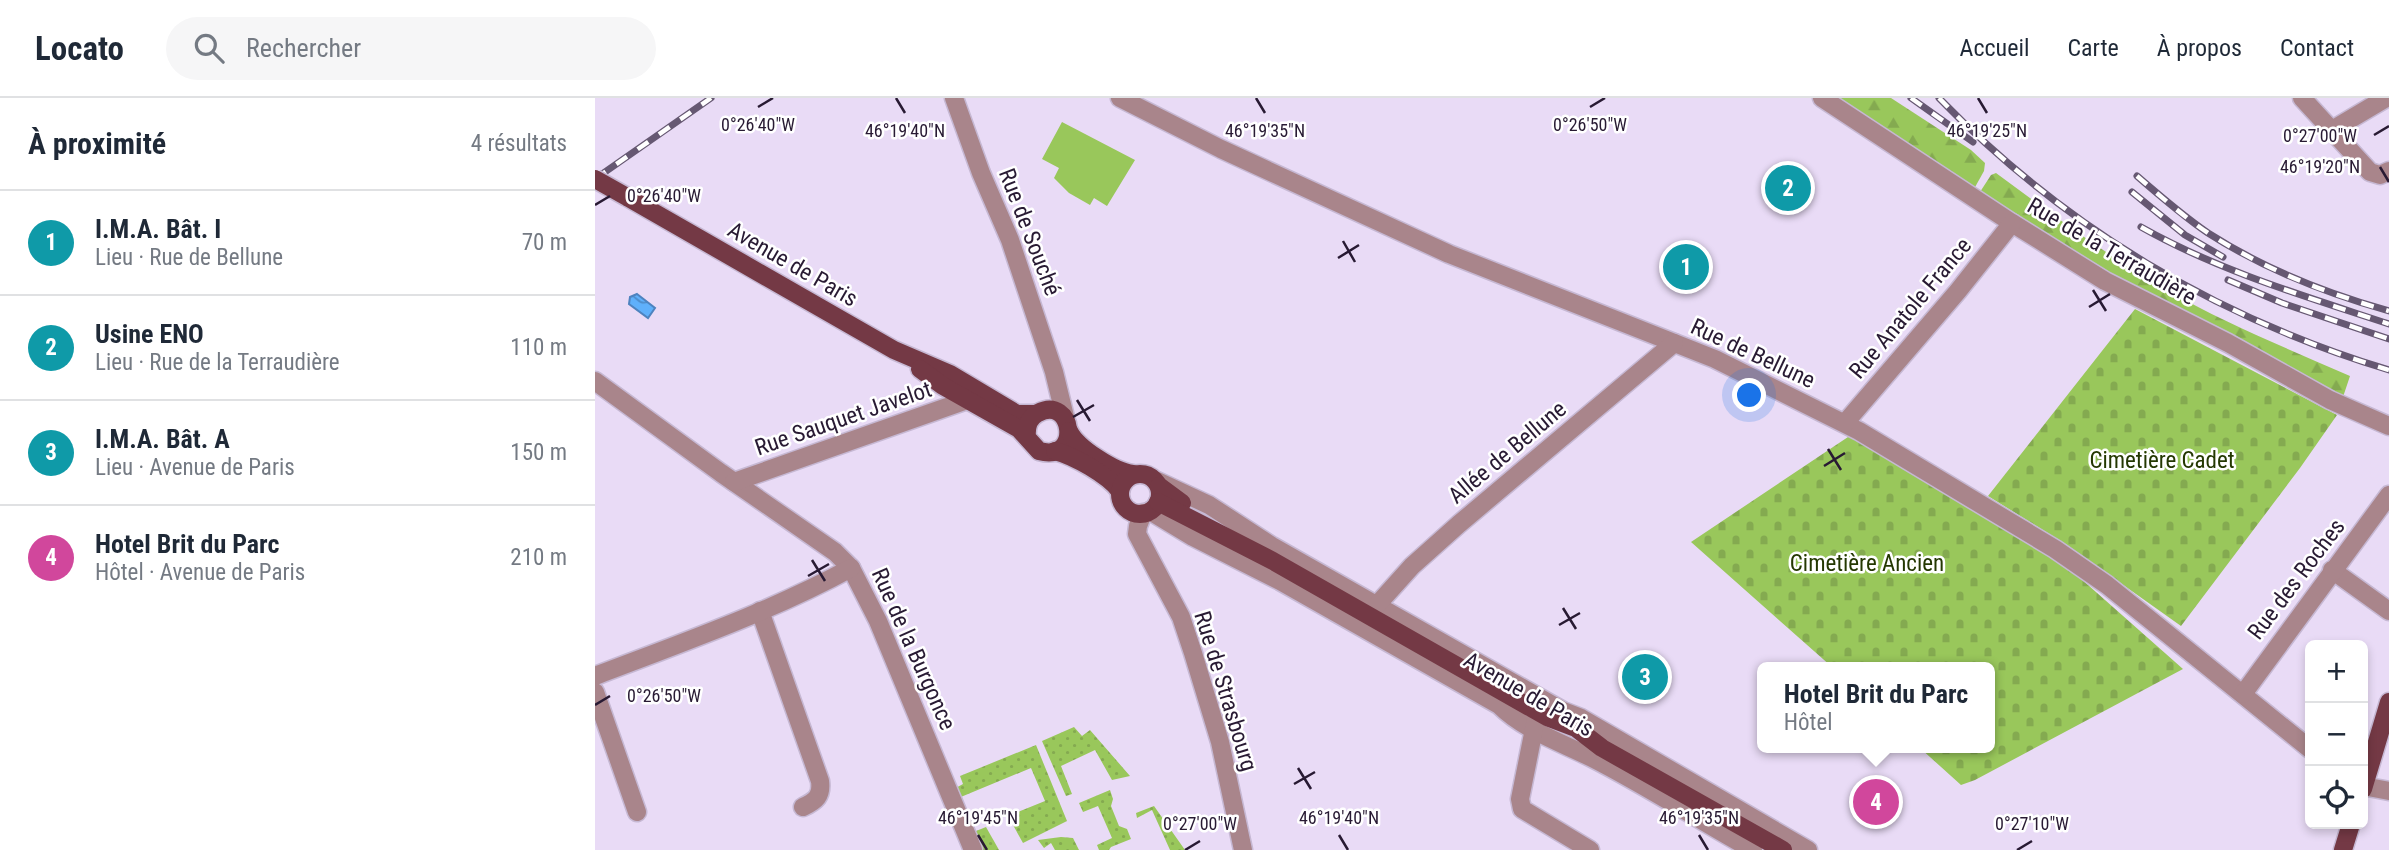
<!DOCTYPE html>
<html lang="fr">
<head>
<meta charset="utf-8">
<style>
  :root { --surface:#fff; --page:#f6f6f7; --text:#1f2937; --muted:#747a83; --line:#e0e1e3; --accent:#456215 }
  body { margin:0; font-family:"Roboto Condensed",sans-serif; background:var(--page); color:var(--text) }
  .controls { position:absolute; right:21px; bottom:21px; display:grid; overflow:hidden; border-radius:10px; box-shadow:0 4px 10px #0003 }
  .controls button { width:63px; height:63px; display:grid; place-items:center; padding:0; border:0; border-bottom:2px solid var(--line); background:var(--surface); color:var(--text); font:35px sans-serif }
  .you { position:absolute; left:1155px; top:298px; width:24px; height:24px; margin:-18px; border:5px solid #fff; border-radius:50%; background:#1a73e8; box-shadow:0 0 0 10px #1a73e833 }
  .badge { display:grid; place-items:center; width:46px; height:46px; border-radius:50%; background:var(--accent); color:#fff; font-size:23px; font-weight:700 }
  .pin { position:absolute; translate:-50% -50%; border:4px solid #fff; box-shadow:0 2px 7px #0006 }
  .popup { position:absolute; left:1162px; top:564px; width:238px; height:91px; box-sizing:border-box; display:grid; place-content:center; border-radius:10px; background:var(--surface); filter:drop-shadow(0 2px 5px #0005); font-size:23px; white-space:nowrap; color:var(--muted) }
  .popup b { font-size:26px; color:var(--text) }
  .popup::after { content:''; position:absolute; left:50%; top:100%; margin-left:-14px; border:14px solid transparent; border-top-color:var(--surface) }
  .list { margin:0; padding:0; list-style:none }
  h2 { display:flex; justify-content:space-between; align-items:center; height:91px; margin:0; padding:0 28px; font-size:30px }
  h2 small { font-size:23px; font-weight:400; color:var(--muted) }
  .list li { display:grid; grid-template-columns:46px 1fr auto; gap:21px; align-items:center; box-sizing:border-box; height:105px; padding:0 28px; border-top:2px solid var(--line) }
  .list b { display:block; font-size:26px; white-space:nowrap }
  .list p { margin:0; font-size:23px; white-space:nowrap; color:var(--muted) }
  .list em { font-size:23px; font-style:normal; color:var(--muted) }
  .icon { flex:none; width:38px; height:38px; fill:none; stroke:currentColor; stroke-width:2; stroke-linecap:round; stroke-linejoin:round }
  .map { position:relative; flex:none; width:1794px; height:752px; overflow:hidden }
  header { display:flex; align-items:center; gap:42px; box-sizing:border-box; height:98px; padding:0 35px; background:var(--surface); border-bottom:2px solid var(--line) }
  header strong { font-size:33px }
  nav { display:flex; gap:38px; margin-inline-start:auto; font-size:24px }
  .search { width:490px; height:63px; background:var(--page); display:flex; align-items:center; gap:18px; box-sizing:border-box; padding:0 24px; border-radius:38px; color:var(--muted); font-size:26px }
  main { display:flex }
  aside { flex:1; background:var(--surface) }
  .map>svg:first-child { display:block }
  .grass { fill:url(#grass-dots) }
  .forest { fill:url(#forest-firs) }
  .cemetery { fill:url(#cemetery-stones) }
  .garden { fill:#99c75b }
  .water { fill:url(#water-waves); stroke:#4e83bf; stroke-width:2 }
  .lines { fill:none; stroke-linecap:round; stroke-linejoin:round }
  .minor-casing { stroke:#c6b8d3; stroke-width:21 }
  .major-casing { stroke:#c6b8d3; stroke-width:21 }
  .minor { stroke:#a9858b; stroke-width:18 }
  .major { stroke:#743945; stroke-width:18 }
  .rail-casing { stroke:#665872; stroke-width:7 }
  .rail { stroke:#fff; stroke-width:4.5; stroke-dasharray:13; stroke-linecap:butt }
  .major-bridge-casing { stroke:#c6b8d3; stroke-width:21; stroke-linecap:butt }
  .major-bridge { stroke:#743945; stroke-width:18 }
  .ticks { fill:none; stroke:#281a33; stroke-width:2.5 }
  .labels { text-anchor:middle; stroke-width:5; stroke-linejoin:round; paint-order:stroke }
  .street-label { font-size:23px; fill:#281a33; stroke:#fff }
  .park-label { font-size:23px; fill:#243802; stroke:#fff }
  .ticks-label { font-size:18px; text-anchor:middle; fill:#281a33; stroke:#fff; stroke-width:5; stroke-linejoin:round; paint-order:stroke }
</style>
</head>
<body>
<header>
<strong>Locato</strong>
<div class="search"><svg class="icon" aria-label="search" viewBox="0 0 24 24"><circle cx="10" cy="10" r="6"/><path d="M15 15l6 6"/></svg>Rechercher</div>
<nav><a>Accueil</a><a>Carte</a><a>À propos</a><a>Contact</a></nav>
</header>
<main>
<aside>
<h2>À proximité<small>4 résultats</small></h2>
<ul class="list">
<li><span class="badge" style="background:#0f9aa8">1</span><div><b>I.M.A. Bât. I</b><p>Lieu · Rue de Bellune</p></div><em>70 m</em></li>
<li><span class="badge" style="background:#0f9aa8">2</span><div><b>Usine ENO</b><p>Lieu · Rue de la Terraudière</p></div><em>110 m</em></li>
<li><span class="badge" style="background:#0f9aa8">3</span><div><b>I.M.A. Bât. A</b><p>Lieu · Avenue de Paris</p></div><em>150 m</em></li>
<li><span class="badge" style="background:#d1479c">4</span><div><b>Hotel Brit du Parc</b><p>Hôtel · Avenue de Paris</p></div><em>210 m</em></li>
</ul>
</aside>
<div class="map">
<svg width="1794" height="752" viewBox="0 0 1794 752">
  <defs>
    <pattern id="grass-dots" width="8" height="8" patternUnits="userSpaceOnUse" patternTransform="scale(1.75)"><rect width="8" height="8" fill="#99c75b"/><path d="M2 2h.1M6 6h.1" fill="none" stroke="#84aa50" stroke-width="1.8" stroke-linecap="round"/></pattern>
    <pattern id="forest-firs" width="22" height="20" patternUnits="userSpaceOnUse" patternTransform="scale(1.75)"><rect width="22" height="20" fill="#99c75b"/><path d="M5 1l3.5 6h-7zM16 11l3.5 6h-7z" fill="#84aa50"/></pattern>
    <pattern id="cemetery-stones" width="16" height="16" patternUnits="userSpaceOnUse" patternTransform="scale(1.75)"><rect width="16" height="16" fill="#99c75b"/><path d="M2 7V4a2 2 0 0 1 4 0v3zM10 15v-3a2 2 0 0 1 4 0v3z" fill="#84aa50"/></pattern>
    <pattern id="water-waves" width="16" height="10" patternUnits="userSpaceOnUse" patternTransform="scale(1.75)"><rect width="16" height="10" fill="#5fb0fb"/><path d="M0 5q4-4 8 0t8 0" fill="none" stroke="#4e8ecc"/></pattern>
  </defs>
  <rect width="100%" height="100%" fill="#e9dbf6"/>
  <!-- grass -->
  <g class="grass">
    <path d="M479,629L487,638L495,632L535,678L517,682L500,652L466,668L477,696L471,698L447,643Z"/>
    <path d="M441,647L472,723L428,745L413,718L450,703L436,670L361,701L357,692L368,686L365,678Z"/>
    <path d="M515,692L518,701L516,708L524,728L532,731L536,741L516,749L514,752H504L502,747L517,740L503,708L488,714L484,705Z"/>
    <path d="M559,708L590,752H575L557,712L542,720L541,715Z"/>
    <path d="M391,729L404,752H384L376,735Z"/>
    <path d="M466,739L478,740L484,752H460L456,745L449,750L443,742Z"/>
  </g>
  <!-- forest -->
  <g class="forest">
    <path d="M1243,0H1296L1376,52L1390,65L1389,73L1379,91Z"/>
    <path d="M1401,75C1457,116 1512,158 1572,192C1631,226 1694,251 1755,278L1748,299L1519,178L1470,147L1422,120L1385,94L1396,77Z"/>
  </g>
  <!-- cemetery -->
  <g class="cemetery">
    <path d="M1540,211L1742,317L1705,370L1586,528L1472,447L1393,398Z"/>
    <path d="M1256,337L1451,454L1484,479L1588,571L1380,682L1366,687L1325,650H1395V569H1237L1096,444Z"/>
  </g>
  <!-- garden -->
  <path class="garden" d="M467,24L540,62L512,108L499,100L495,107L474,95L459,80L464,70L447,61Z"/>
  <!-- water -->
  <path class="water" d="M42,196L60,210L53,220L34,206L35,199Z"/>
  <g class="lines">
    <defs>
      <g id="minor">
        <path d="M359,0L386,75L415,142L459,274L471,323"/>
        <path d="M525,0L626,51L854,156L1120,261L1264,333L1460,451L1512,487L1715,651"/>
        <path d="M1227,0L1417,125L1510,183L1633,245L1735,302L1794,328"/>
        <path d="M1707,0L1775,74L1785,77L1794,73"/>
        <path d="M1737,32L1791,0"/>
        <path d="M0,283L126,375L240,454L256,470L283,523L378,752"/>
        <path d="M1250,325L1363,193L1417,125"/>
        <path d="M562,383L614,407L677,448L968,613L986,620L1213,752"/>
        <path d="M139,384L372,302"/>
        <path d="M555,413L598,439L685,483L904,607C929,632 965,644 997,660C1052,688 1104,722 1158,752"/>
        <path d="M548,415L543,428L542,436L586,519L598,555L625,644L648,752"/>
        <path d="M1737,472L1794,513"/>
        <path d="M782,507L817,468L864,426L1079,245"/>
        <path d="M165,513L225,683C227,698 221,703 208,709"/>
        <path d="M0,578C86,545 175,514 256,470"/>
        <path d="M0,594L42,714"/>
        <path d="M1648,596L1794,397"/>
        <path d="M941,621L925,701L927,711L995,752"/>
        <path d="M1768,688L1794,693"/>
      </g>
      <g id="major">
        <path d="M32,99L299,252L355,276L422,316H440"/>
        <path d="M325,271L348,288L424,331L444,353C488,365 478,296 443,315C433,320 431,329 432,339"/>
        <path d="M474,333C482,350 520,374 538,376"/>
        <path d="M460,353C479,358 513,377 525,393"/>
        <circle cx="545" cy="396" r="20"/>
        <path d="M564,388L587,405"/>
        <path d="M563,404L678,463L952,619L981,630L1007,650L1188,752"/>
        <path d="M1768,691L1794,604"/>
        <path d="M1748,752L1756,726"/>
      </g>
    </defs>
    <!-- minor casing -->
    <use href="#minor" class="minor-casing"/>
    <!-- major casing -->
    <use href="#major" class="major-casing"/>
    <!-- minor -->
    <use href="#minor" class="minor"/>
    <!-- major -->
    <use href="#major" class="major"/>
    <defs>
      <g id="rail">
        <path d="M1316,0L1378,44"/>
        <path d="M1344,0C1469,129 1622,220 1794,272"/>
        <path d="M1542,78C1565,98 1588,118 1613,135C1669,171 1730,195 1794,213"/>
        <path d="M0,81L116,0"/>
        <path d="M1537,94L1590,137L1628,159"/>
        <path d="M1546,129C1624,173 1709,198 1794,226"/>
        <path d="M1633,182L1687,205L1794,241"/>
      </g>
    </defs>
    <!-- rail casing -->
    <use href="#rail" class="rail-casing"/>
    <!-- rail -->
    <use href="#rail" class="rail"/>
    <defs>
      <path id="major-bridge" d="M0,81L32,99"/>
    </defs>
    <!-- major-bridge casing -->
    <use href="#major-bridge" class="major-bridge-casing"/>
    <!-- major-bridge -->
    <use href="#major-bridge" class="major-bridge"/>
  </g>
  <!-- ticks -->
  <path class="ticks" d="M301,0L310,15M661,0L670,15M1383,0L1392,15M163,9L178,0M995,9L1010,0M1779,37L1794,28M1785,69L1794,84M0,107L15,98M748,143L760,164M743,160L764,147M1498,192L1511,213M1494,209L1515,196M482,302L495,323M478,319L499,307M1233,351L1246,372M1229,368L1250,355M217,462L230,483M213,478L234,466M968,510L981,531M964,527L985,515M0,607L15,598M703,670L716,691M699,686L720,674M383,737L392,752M744,737L753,752M1104,737L1113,752M590,752L605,743M1422,752L1437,743"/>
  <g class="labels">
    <!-- street labels -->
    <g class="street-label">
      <text transform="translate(435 134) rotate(69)" y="8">Rue de Souché</text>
      <text transform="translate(1517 153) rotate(30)" y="8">Rue de la Terraudière</text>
      <text transform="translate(198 166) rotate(30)" y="8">Avenue de Paris</text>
      <text transform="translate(1315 210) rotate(-50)" y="8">Rue Anatole France</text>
      <text transform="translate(1158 255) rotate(25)" y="8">Rue de Bellune</text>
      <text transform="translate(248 320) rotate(-19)" y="8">Rue Sauquet Javelot</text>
      <text transform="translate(912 354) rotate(-40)" y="8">Allée de Bellune</text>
      <text transform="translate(1701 481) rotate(-53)" y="8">Rue des Roches</text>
      <text transform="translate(319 551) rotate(66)" y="8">Rue de la Burgonce</text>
      <text transform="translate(631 593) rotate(73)" y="8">Rue de Strasbourg</text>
      <text transform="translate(934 596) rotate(30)" y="8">Avenue de Paris</text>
    </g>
    <!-- park labels -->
    <g class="park-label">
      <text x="1567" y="370">Cimetière Cadet</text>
      <text x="1272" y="473">Cimetière Ancien</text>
    </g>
  </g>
  <g class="ticks-label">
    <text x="163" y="33">0°26'40"W</text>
    <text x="995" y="33">0°26'50"W</text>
    <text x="310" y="39">46°19'40"N</text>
    <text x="670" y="39">46°19'35"N</text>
    <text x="1392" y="39">46°19'25"N</text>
    <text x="1725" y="44">0°27'00"W</text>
    <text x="1725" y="75">46°19'20"N</text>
    <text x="69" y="104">0°26'40"W</text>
    <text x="69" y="604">0°26'50"W</text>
    <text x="383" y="726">46°19'45"N</text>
    <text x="744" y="726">46°19'40"N</text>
    <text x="1104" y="726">46°19'35"N</text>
    <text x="605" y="732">0°27'00"W</text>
    <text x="1437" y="732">0°27'10"W</text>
  </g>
</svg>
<div class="controls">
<button>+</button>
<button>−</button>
<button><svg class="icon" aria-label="locate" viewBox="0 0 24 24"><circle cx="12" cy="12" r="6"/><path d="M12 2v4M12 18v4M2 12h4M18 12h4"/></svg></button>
</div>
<div class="you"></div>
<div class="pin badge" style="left:1091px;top:169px;background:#0f9aa8">1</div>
<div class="pin badge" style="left:1193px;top:90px;background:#0f9aa8">2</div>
<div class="pin badge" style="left:1050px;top:579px;background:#0f9aa8">3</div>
<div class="pin badge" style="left:1281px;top:704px;background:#d1479c">4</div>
<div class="popup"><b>Hotel Brit du Parc</b>Hôtel</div>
</div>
</main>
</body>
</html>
